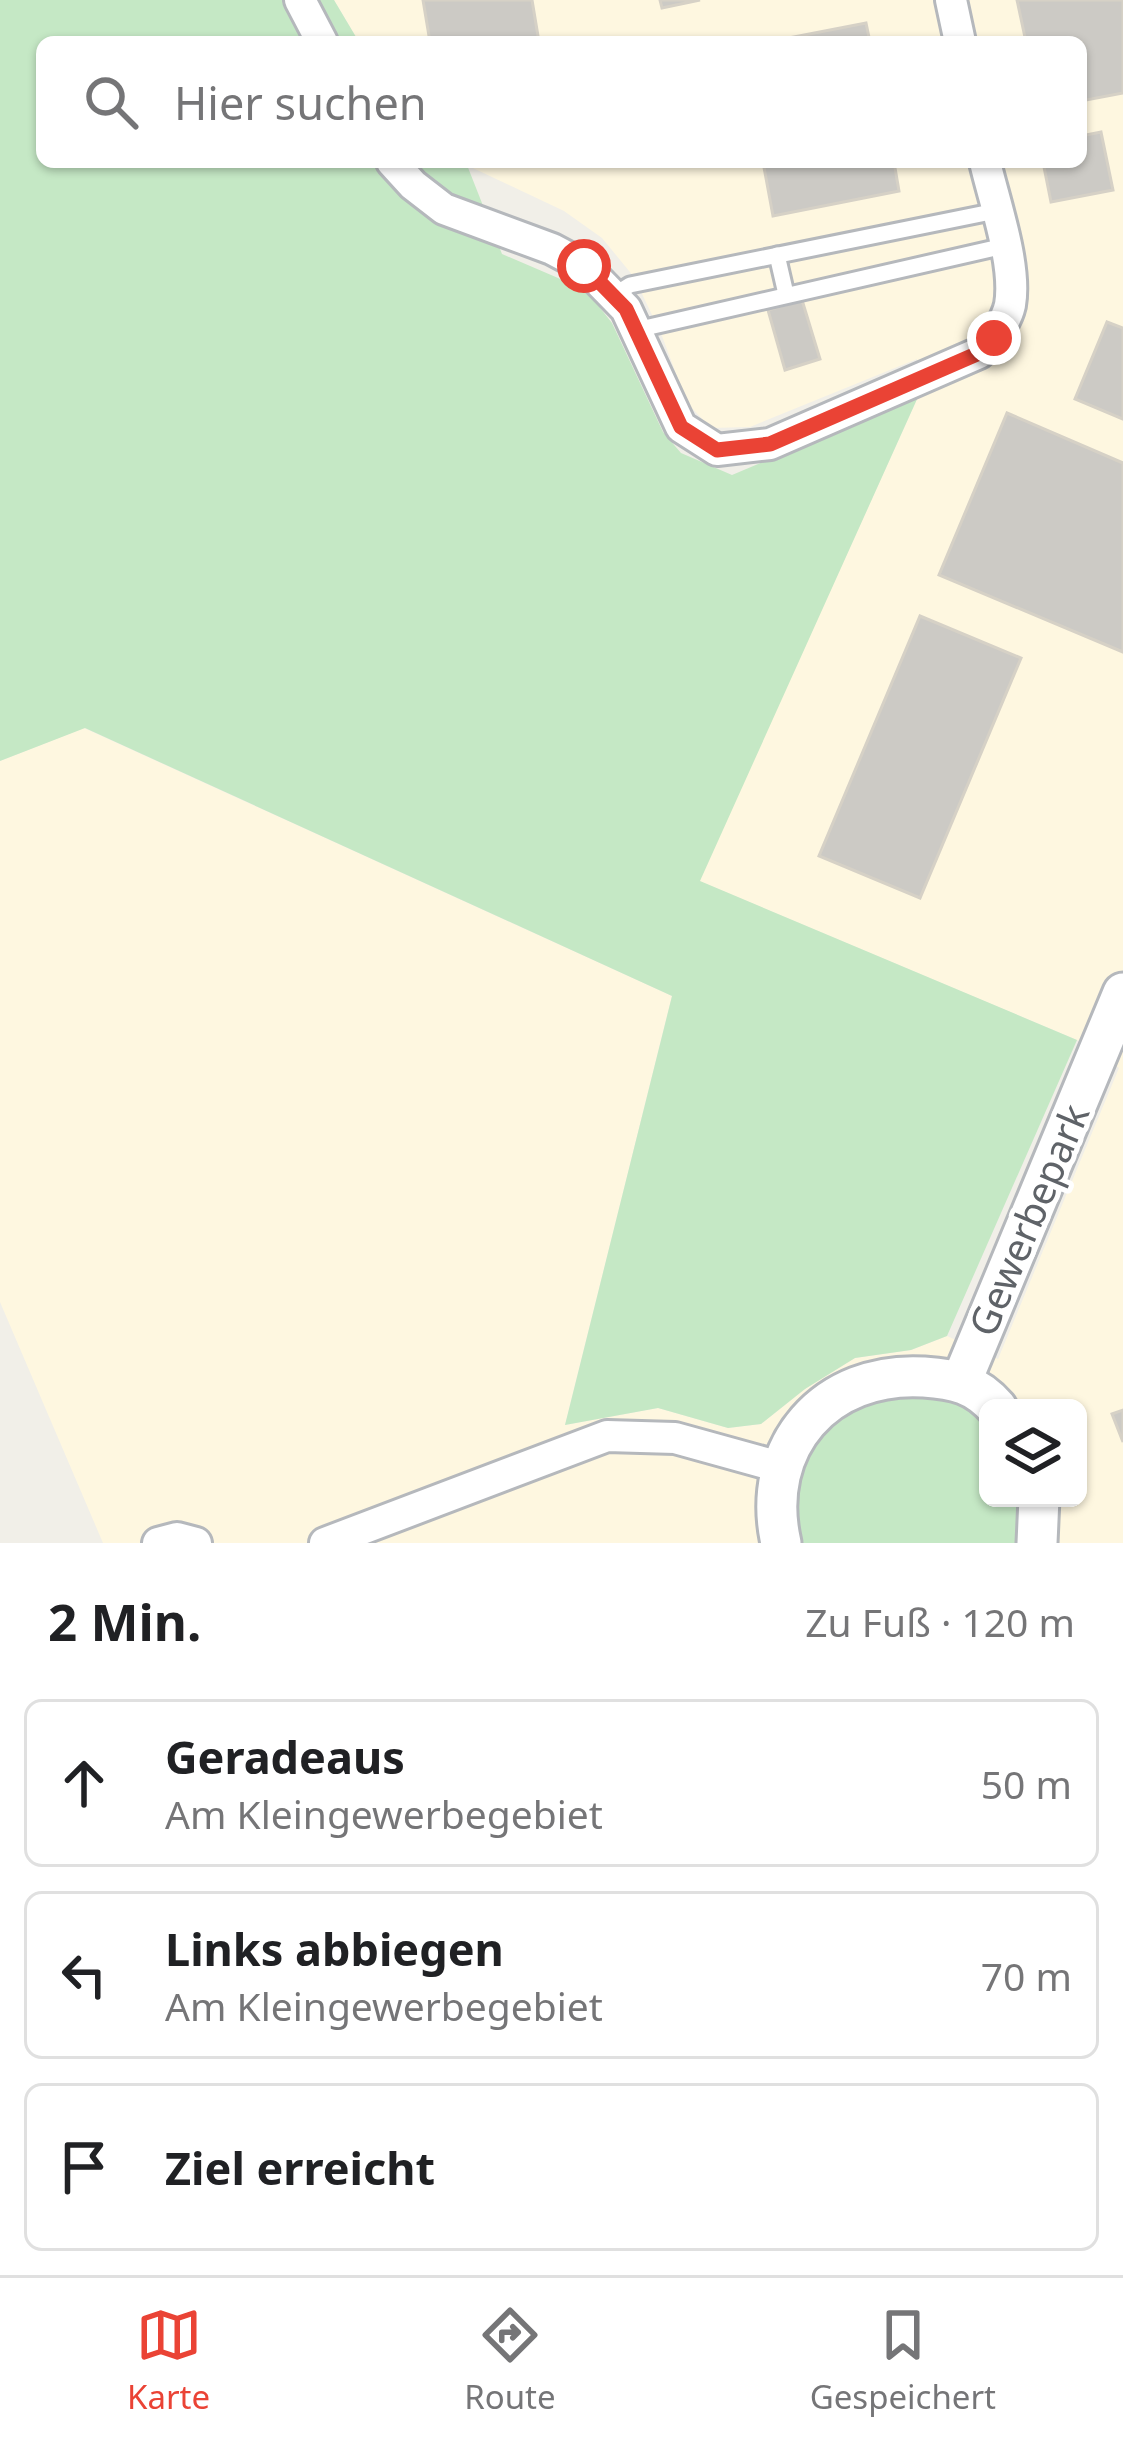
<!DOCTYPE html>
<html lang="de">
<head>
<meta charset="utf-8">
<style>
  :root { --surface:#fff; --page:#f2f2f2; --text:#202124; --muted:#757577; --line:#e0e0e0; --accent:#ea4335 }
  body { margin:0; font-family:"Noto Sans",sans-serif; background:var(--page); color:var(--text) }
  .controls { position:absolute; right:36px; bottom:36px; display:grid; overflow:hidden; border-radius:18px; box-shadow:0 3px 9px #0004 }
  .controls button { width:108px; height:108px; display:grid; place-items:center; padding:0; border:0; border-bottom:3px solid var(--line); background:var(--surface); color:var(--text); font:60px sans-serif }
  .stop { position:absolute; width:36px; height:36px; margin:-27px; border:9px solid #ea4335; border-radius:50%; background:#fff }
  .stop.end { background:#ea4335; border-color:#fff; box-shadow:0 3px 12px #0008 }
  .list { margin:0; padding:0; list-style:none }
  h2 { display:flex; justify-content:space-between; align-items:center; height:156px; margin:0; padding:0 48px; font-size:51px }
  h2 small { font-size:39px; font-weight:400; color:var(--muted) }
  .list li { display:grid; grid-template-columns:78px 1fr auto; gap:36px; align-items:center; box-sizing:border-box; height:168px; margin:0 24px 24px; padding:0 24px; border:3px solid var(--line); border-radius:18px }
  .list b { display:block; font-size:45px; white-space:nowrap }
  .list p { margin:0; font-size:39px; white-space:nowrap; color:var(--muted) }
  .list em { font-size:39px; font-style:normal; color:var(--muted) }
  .icon { flex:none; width:66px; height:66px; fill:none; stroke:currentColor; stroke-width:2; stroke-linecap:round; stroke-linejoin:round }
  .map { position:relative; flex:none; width:1123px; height:1543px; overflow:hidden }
  .search { position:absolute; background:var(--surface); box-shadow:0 3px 9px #0004; left:36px; right:36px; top:36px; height:132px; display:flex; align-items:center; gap:30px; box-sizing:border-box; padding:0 42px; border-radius:18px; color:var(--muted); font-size:45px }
  .sheet { height:732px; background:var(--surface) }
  nav { display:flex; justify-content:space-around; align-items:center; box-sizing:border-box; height:168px; border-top:3px solid var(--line); background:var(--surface); font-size:33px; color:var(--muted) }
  nav a { display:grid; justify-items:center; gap:6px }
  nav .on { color:var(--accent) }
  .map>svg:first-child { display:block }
  .commercial { fill:#fef7e0; fill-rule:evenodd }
  .green { fill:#c5e8c5 }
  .building { fill:#cccac5; stroke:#d6d1c6; stroke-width:3 }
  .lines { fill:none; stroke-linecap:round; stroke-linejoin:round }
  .service-casing { stroke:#b5b8bc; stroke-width:21 }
  .minor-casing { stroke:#b5b8bc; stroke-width:36 }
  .tertiary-casing { stroke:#b5b8bc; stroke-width:45 }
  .service { stroke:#fff; stroke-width:15 }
  .minor { stroke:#fff; stroke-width:30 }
  .tertiary { stroke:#fff; stroke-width:39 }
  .route { stroke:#ea4335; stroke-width:15 }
  .labels { text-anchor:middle; stroke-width:10; stroke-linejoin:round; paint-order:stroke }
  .street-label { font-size:39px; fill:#5f6368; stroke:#fff }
</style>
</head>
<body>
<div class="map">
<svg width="1123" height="1543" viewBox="0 0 1123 1543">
  <rect width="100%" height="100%" fill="#f1efe8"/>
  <!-- commercial -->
  <path class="commercial" d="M334,0H1123V1543H103L0,1302V761L84,728L672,996L565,1425L658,1408L728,1428L761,1424L805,1389L855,1358L911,1350L947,1336L998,1359L1119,1068L1077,1040L699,881L918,397L917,359L750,427L711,428L687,403L662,336L634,277L602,238L564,211L460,162H1081V42H359ZM988,1408H1078V1498H988Z"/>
  <!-- green -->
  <g class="green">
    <path d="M0,0H334L359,42H42V162H460L467,165L502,254L586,290L612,323L663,432L681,453L732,475L918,397L700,881L1077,1040L947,1336L911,1350L855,1358L805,1389L761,1424L728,1428L658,1408L565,1425L672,996L85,728L0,761Z"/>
    <path d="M924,1390L960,1403L988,1424V1498H1022L1015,1543H795L797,1459L848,1403Z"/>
  </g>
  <!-- building -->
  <g class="building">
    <path d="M423,0H532L539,42H430Z"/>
    <path d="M660,0H700L662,8Z"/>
    <path d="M1017,0H1123V93L1081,101V42H1026Z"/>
    <path d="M866,23L870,42H768Z"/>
    <path d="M1101,132L1113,190L1051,202L1043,162H1081V136Z"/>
    <path d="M763,162H894L899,191L773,216Z"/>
    <path d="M802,300L820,359L785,370L768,310Z"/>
    <path d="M1107,322L1123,328V419L1075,399Z"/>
    <path d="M1007,413L1123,463V652L939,575Z"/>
    <path d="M920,616L1021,658L920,898L819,856Z"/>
    <path d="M1123,1410V1442L1112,1414Z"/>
  </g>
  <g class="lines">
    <defs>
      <g id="service">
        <path d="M777,255L786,294"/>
        <path d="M614,295L630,285L996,211"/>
        <path d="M636,330L1004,246"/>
      </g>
      <g id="minor">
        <path d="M300,0L322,42"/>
        <path d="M951,0L960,42"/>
        <path d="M392,162L413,185L444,209L552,249L584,266L626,309L681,427L717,450L770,444L979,353C992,340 1006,323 1010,305C1017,265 994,201 985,162"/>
        <path d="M158,1543L177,1538L196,1543"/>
        <path d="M325,1543L607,1436L675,1438L780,1467"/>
      </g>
      <g id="tertiary">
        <path d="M962,1380L1123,993"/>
        <path d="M781,1543C759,1446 826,1371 924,1377C955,1379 976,1384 997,1408"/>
        <path d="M1037,1543L1039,1498"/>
      </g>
    </defs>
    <!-- service casing -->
    <use href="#service" class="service-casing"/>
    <!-- minor casing -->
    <use href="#minor" class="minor-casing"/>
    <!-- tertiary casing -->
    <use href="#tertiary" class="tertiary-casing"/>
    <!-- service -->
    <use href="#service" class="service"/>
    <!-- minor -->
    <use href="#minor" class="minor"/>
    <!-- tertiary -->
    <use href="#tertiary" class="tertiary"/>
  </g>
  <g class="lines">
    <!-- route -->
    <path class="route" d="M584,266L626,309L681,427L717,450L770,444L979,353L994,338"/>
  </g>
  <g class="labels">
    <!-- street labels -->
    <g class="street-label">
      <text transform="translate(1029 1220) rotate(-67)" y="14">Gewerbepark</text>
    </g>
  </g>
</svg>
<div class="controls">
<button><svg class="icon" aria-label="layers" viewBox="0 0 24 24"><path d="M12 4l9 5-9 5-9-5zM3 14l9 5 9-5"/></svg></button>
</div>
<div class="stop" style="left:584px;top:266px"></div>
<div class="stop end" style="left:994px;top:338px"></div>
<div class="search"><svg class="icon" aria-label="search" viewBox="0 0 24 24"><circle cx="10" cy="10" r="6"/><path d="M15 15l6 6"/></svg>Hier suchen</div>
</div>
<section class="sheet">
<h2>2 Min.<small>Zu Fuß · 120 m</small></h2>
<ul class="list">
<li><svg class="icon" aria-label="ahead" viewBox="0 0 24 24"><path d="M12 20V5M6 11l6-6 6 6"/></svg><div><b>Geradeaus</b><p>Am Kleingewerbegebiet</p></div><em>50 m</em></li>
<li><svg class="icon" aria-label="left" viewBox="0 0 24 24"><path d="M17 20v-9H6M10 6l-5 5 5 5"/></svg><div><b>Links abbiegen</b><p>Am Kleingewerbegebiet</p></div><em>70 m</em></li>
<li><svg class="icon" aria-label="arrive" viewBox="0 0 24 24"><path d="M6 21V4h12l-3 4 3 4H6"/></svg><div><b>Ziel erreicht</b></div></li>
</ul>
</section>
<nav>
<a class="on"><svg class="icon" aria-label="map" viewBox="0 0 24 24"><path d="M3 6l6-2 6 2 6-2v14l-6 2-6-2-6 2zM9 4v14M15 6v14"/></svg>Karte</a>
<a><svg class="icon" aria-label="directions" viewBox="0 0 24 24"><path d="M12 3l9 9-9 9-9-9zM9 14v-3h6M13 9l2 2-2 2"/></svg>Route</a>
<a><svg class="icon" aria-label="saved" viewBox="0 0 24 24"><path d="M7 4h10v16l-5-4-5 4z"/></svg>Gespeichert</a>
</nav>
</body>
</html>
